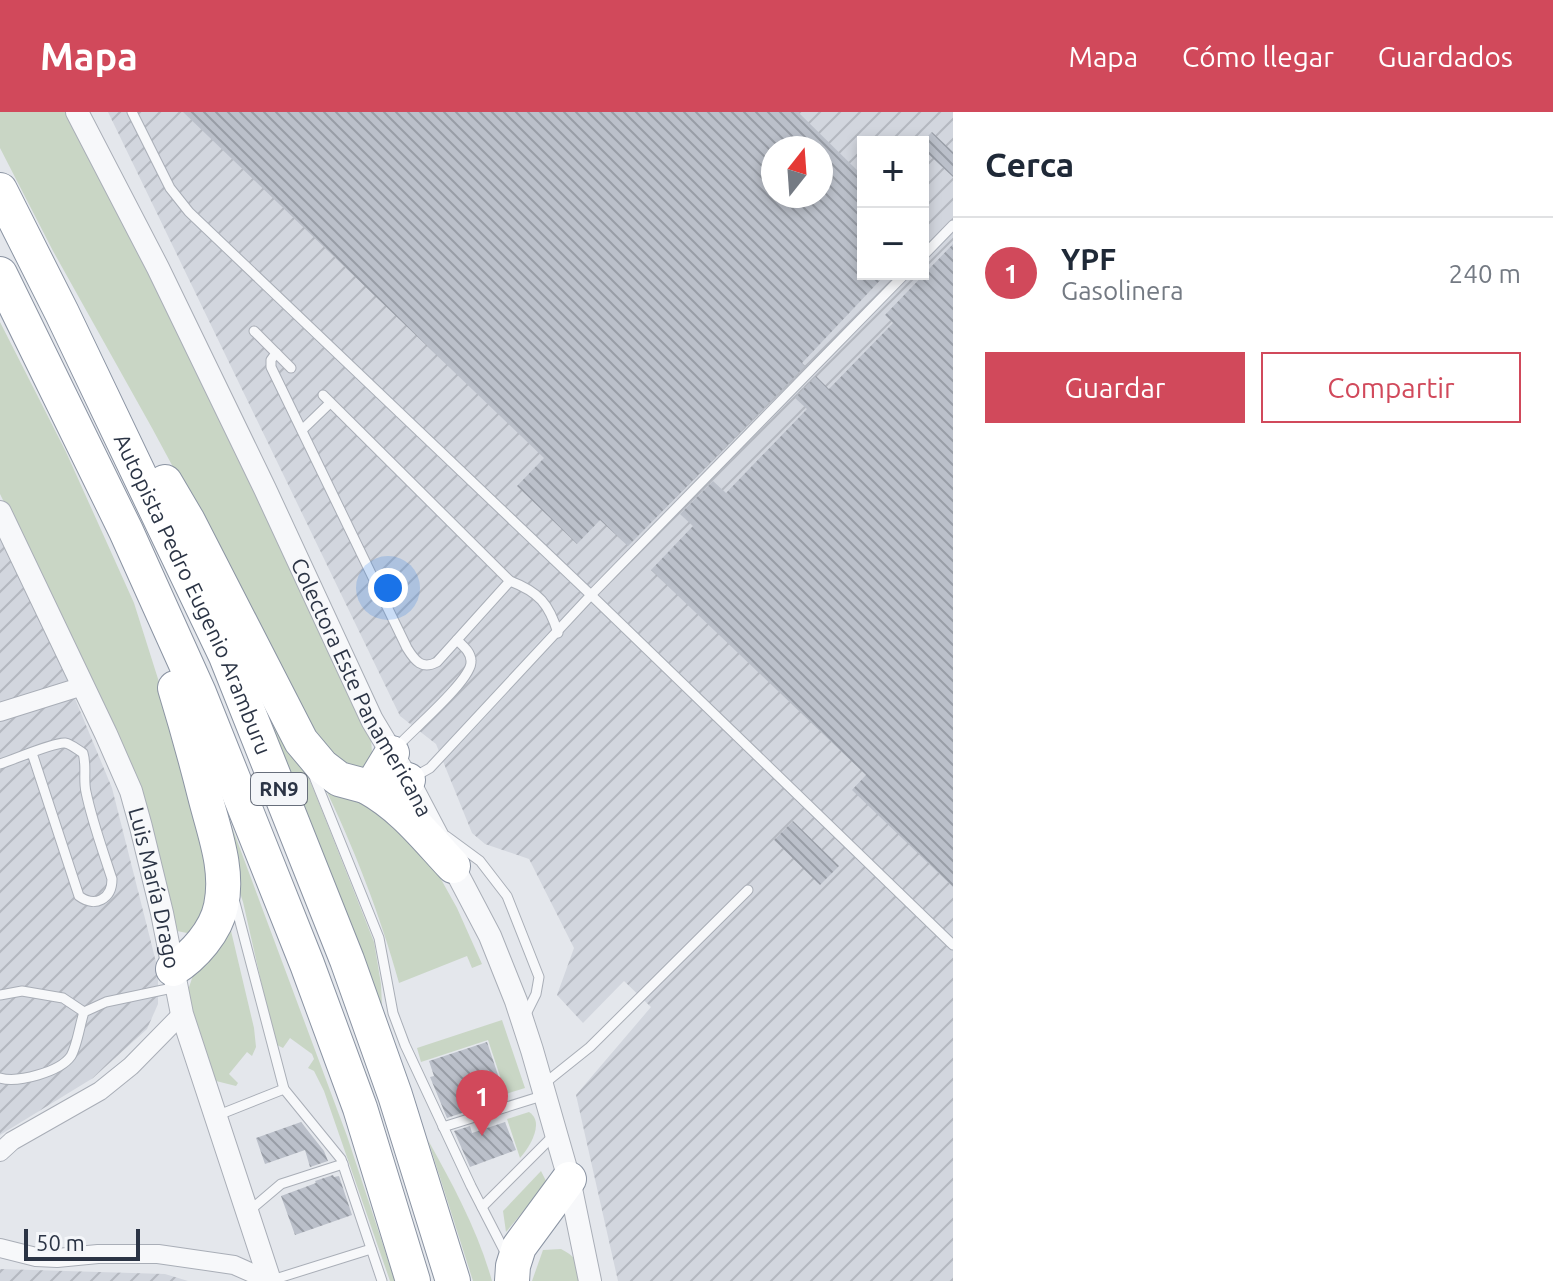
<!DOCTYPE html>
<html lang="es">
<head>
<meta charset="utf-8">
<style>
  :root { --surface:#fff; --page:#f6f6f7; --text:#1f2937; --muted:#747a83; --line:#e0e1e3; --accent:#d1495b }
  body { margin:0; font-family:Ubuntu,sans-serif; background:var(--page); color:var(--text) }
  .controls { position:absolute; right:24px; top:24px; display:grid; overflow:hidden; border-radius:0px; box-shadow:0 4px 12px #0003 }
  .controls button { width:72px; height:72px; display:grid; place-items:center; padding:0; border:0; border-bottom:2px solid var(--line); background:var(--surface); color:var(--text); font:40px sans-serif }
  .compass { position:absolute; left:761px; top:24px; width:72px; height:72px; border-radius:50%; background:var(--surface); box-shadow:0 4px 12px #0003; rotate:17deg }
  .scale { position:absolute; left:24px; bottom:20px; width:116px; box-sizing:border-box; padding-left:8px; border:4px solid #2b3445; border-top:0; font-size:22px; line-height:28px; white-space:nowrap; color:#2b3445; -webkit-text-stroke:6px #f4f6f9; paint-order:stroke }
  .you { position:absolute; left:388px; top:476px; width:28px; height:28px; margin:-20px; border:6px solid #fff; border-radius:50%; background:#1a73e8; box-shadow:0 0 0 12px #1a73e833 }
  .badge { display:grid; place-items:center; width:52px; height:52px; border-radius:50%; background:var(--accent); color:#fff; font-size:26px; font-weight:700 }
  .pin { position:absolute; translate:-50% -66px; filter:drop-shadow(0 2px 4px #0008) }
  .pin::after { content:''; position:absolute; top:42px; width:28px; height:24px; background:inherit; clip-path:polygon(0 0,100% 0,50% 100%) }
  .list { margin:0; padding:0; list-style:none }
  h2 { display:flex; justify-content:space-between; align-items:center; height:104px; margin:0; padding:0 32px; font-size:34px }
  h2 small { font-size:26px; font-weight:400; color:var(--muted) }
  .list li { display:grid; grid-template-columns:52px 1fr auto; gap:24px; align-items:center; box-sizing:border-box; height:112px; padding:0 32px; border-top:2px solid var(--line) }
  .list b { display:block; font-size:30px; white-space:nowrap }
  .list p { margin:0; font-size:26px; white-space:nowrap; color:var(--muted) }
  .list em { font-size:26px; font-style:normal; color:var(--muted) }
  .actions { display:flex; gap:16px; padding:24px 32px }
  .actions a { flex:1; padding:18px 0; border:2px solid var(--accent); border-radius:0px; text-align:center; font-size:28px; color:var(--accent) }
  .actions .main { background:var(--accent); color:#fff }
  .map { position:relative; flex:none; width:953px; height:1169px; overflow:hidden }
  header { display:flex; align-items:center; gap:48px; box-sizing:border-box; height:112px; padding:0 40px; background:var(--accent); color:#fff }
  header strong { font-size:38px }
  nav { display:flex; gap:44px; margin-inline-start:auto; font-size:28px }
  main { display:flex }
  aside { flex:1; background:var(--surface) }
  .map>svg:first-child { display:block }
  .industrial { fill:url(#industrial-furrows); fill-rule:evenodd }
  .grass { fill:#c9d6c5 }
  .building { fill:url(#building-back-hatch); fill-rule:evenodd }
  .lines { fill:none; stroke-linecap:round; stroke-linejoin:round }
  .service-casing { stroke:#a9aeb7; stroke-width:11 }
  .minor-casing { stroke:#a9aeb7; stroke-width:20 }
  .tertiary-casing { stroke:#a9aeb7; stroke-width:24 }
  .motorway-casing { stroke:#8b94a3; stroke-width:36 }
  .service { stroke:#f7f8fa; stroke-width:9 }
  .minor { stroke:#f7f8fa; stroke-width:18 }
  .tertiary { stroke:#f7f8fa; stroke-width:22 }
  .motorway { stroke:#fff; stroke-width:34 }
  .labels { text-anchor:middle; stroke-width:6; stroke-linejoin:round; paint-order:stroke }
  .shield { fill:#f4f6f9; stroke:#676e7b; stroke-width:2 }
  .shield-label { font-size:20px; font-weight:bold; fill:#2b3445 }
  .street-label { font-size:22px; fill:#2b3445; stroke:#f4f6f9 }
</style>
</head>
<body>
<header>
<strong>Mapa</strong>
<nav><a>Mapa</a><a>Cómo llegar</a><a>Guardados</a></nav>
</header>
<main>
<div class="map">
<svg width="953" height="1169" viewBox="0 0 953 1169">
  <defs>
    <pattern id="industrial-furrows" width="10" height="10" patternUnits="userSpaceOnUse" patternTransform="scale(2)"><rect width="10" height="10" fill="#d2d6de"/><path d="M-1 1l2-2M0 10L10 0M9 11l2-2" fill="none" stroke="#b4b8c0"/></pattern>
    <pattern id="building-back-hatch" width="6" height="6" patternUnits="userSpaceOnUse" patternTransform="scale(2)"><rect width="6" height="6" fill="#bbc0ca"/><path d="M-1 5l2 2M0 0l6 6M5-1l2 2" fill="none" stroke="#989da6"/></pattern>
  </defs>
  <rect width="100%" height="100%" fill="#e4e7ec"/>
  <!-- industrial -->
  <g class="industrial">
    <path d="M108,0H953V1169H618L576,983L651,895L624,869L583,911L557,883L574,836L529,747L485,732L472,721L436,632L400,604ZM863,30H923V162H863ZM773,36H821V84H773Z"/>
    <path d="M0,421L64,560L112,676L158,858V892L147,917L93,966L0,1023Z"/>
    <path d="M0,1157L165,1162L188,1169H0Z"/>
  </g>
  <!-- grass -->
  <g class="grass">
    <path d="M0,0H66L239,338L371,626L372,641L362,658L334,654L152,316L53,139L0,36Z"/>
    <path d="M0,210L66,340L134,491L178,630L210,777L198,815L187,821L177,819L169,808L86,556L0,382Z"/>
    <path d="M237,539L291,623L315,681L374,830L381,872L382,894L300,683Z"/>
    <path d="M323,672L366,685L418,726L457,796L482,852L472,856L467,844L399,871C381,805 353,733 323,672Z"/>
    <path d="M226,699L347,1024L395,1169H390L324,979L314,959L308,956L314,947L312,942L290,926L283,936L277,933L273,922L243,790L219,717Z"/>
    <path d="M227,802L254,916L256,935L252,944L247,940L229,962L238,971L236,974L216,969L207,963L188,878L197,852Z"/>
    <path d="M502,908L525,976L506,982L488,928L421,950L417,936Z"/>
    <path d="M529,1000C545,1010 530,1035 520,1046L507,1007Z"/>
    <path d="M428,1028C453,1073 478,1119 492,1169H473Z"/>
    <path d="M541,1059L547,1071L506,1120L503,1099Z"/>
    <path d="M561,1137C577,1145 579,1152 581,1169H532L543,1138Z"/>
  </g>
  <!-- building -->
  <g class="building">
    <path d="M183,0H798L863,64V162H886L802,251L805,254L628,434L600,408L577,432L517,374L544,346ZM773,36H821V84H773Z"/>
    <path d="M932,20L953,40V65L923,37V29Z"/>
    <path d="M953,132V775L852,678L866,663L651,458L693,414L680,402L713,369L726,381L807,297L795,286L816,264L829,277L893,211L885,203Z"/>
    <path d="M793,709L839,754L820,773L774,728Z"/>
    <path d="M487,930L502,975L461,989L465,1000L447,1006L430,965L434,964L429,949Z"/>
    <path d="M301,1010L324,1039L328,1049L310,1055L305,1038L265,1052L256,1026Z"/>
    <path d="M505,1010L516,1038L470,1055L454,1019L470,1014L472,1021Z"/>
    <path d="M333,1063L334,1065L339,1064L352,1103L295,1123L281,1084L316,1071L315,1069Z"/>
  </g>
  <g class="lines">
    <defs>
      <g id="service">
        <path d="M132,0L170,76L189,100L591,483L953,833"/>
        <path d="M923,144L953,113"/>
        <path d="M254,219L291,256"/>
        <path d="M276,241L271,248V255L407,536C415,549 422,558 437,550L510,469"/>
        <path d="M323,283L510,469C539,480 549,492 558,521"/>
        <path d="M302,318L330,291"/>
        <path d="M397,635C411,619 473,567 471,549C471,540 463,534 457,528"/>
        <path d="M0,652C13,648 54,630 65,631C71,632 78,638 83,641C87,654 83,667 86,680C92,709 103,739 112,767C112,787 95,796 79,784L32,641"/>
        <path d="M313,662L379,826L393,901L405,933L471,1074L507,1144"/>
        <path d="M414,665L430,656L591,483L905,162"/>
        <path d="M446,724L480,749L507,784L539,865L536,882L524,906"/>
        <path d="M234,787L284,977L341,1047L382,1169"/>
        <path d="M0,883L22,879L63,886L84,900"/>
        <path d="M0,966C18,971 60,960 71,944C77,934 80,912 84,900L106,890L177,875"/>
        <path d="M545,971L590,935L748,778"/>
        <path d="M216,1004L284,977"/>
        <path d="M443,1015L545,983"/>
        <path d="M482,1095L553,1024"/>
        <path d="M248,1100L281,1072L343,1052"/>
        <path d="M272,1168L371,1137"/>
      </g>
      <g id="minor">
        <path d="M0,600L83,574"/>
        <path d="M0,1040L12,1029L100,979L131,954L182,902"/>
        <path d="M0,1136L36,1145L57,1146L98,1142H158L234,1153L270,1169"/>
      </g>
      <g id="tertiary">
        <path id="s1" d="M77,0L158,156L265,377L372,608L408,668L490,824L516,889L532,938L569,1067L590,1169"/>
        <path id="s2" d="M0,400L106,622L131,679L141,715L162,801L182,902L270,1169"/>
      </g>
      <g id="motorway">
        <path id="s3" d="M0,78L62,201L226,544L347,848L395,983L453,1169"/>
        <path d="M0,162L126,419L199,581L307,852L360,996L413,1169"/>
        <path d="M165,370L188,409L301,629L322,654L339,667L380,678L390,676L408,668"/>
        <path d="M392,641L375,669L367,675C403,695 425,724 453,754"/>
        <path d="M173,857C194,844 216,819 221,794C229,757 214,720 205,684C196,648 186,612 175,576"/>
        <path d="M512,1169L513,1154L519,1135L569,1067"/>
      </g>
    </defs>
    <!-- service casing -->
    <use href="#service" class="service-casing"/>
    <!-- minor casing -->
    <use href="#minor" class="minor-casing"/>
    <!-- tertiary casing -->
    <use href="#tertiary" class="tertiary-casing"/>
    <!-- motorway casing -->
    <use href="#motorway" class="motorway-casing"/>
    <!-- service -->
    <use href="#service" class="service"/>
    <!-- minor -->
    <use href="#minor" class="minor"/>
    <!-- tertiary -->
    <use href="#tertiary" class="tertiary"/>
    <!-- motorway -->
    <use href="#motorway" class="motorway"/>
  </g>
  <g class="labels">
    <!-- shield labels -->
    <rect class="shield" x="251" y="661" width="56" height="32" rx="6"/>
    <g class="shield-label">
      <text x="279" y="684">RN9</text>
    </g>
    <!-- street labels -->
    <g class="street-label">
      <text dy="8" stroke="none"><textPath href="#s3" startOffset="448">Autopista Pedro Eugenio Aramburu</textPath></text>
      <text dy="8" stroke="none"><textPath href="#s1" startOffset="642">Colectora Este Panamericana</textPath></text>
      <text dy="8" stroke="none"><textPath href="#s2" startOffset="408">Luis María Drago</textPath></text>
    </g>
  </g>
</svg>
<div class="controls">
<button>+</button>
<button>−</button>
</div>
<svg class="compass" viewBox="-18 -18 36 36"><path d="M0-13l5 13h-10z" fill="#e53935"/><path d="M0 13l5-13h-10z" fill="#747a83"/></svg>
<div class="scale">50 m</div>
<div class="you"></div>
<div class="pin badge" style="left:482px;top:1024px">1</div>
</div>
<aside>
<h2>Cerca<small></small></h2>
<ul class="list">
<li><span class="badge">1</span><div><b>YPF</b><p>Gasolinera</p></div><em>240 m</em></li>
</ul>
<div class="actions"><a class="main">Guardar</a><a>Compartir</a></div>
</aside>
</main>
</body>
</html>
